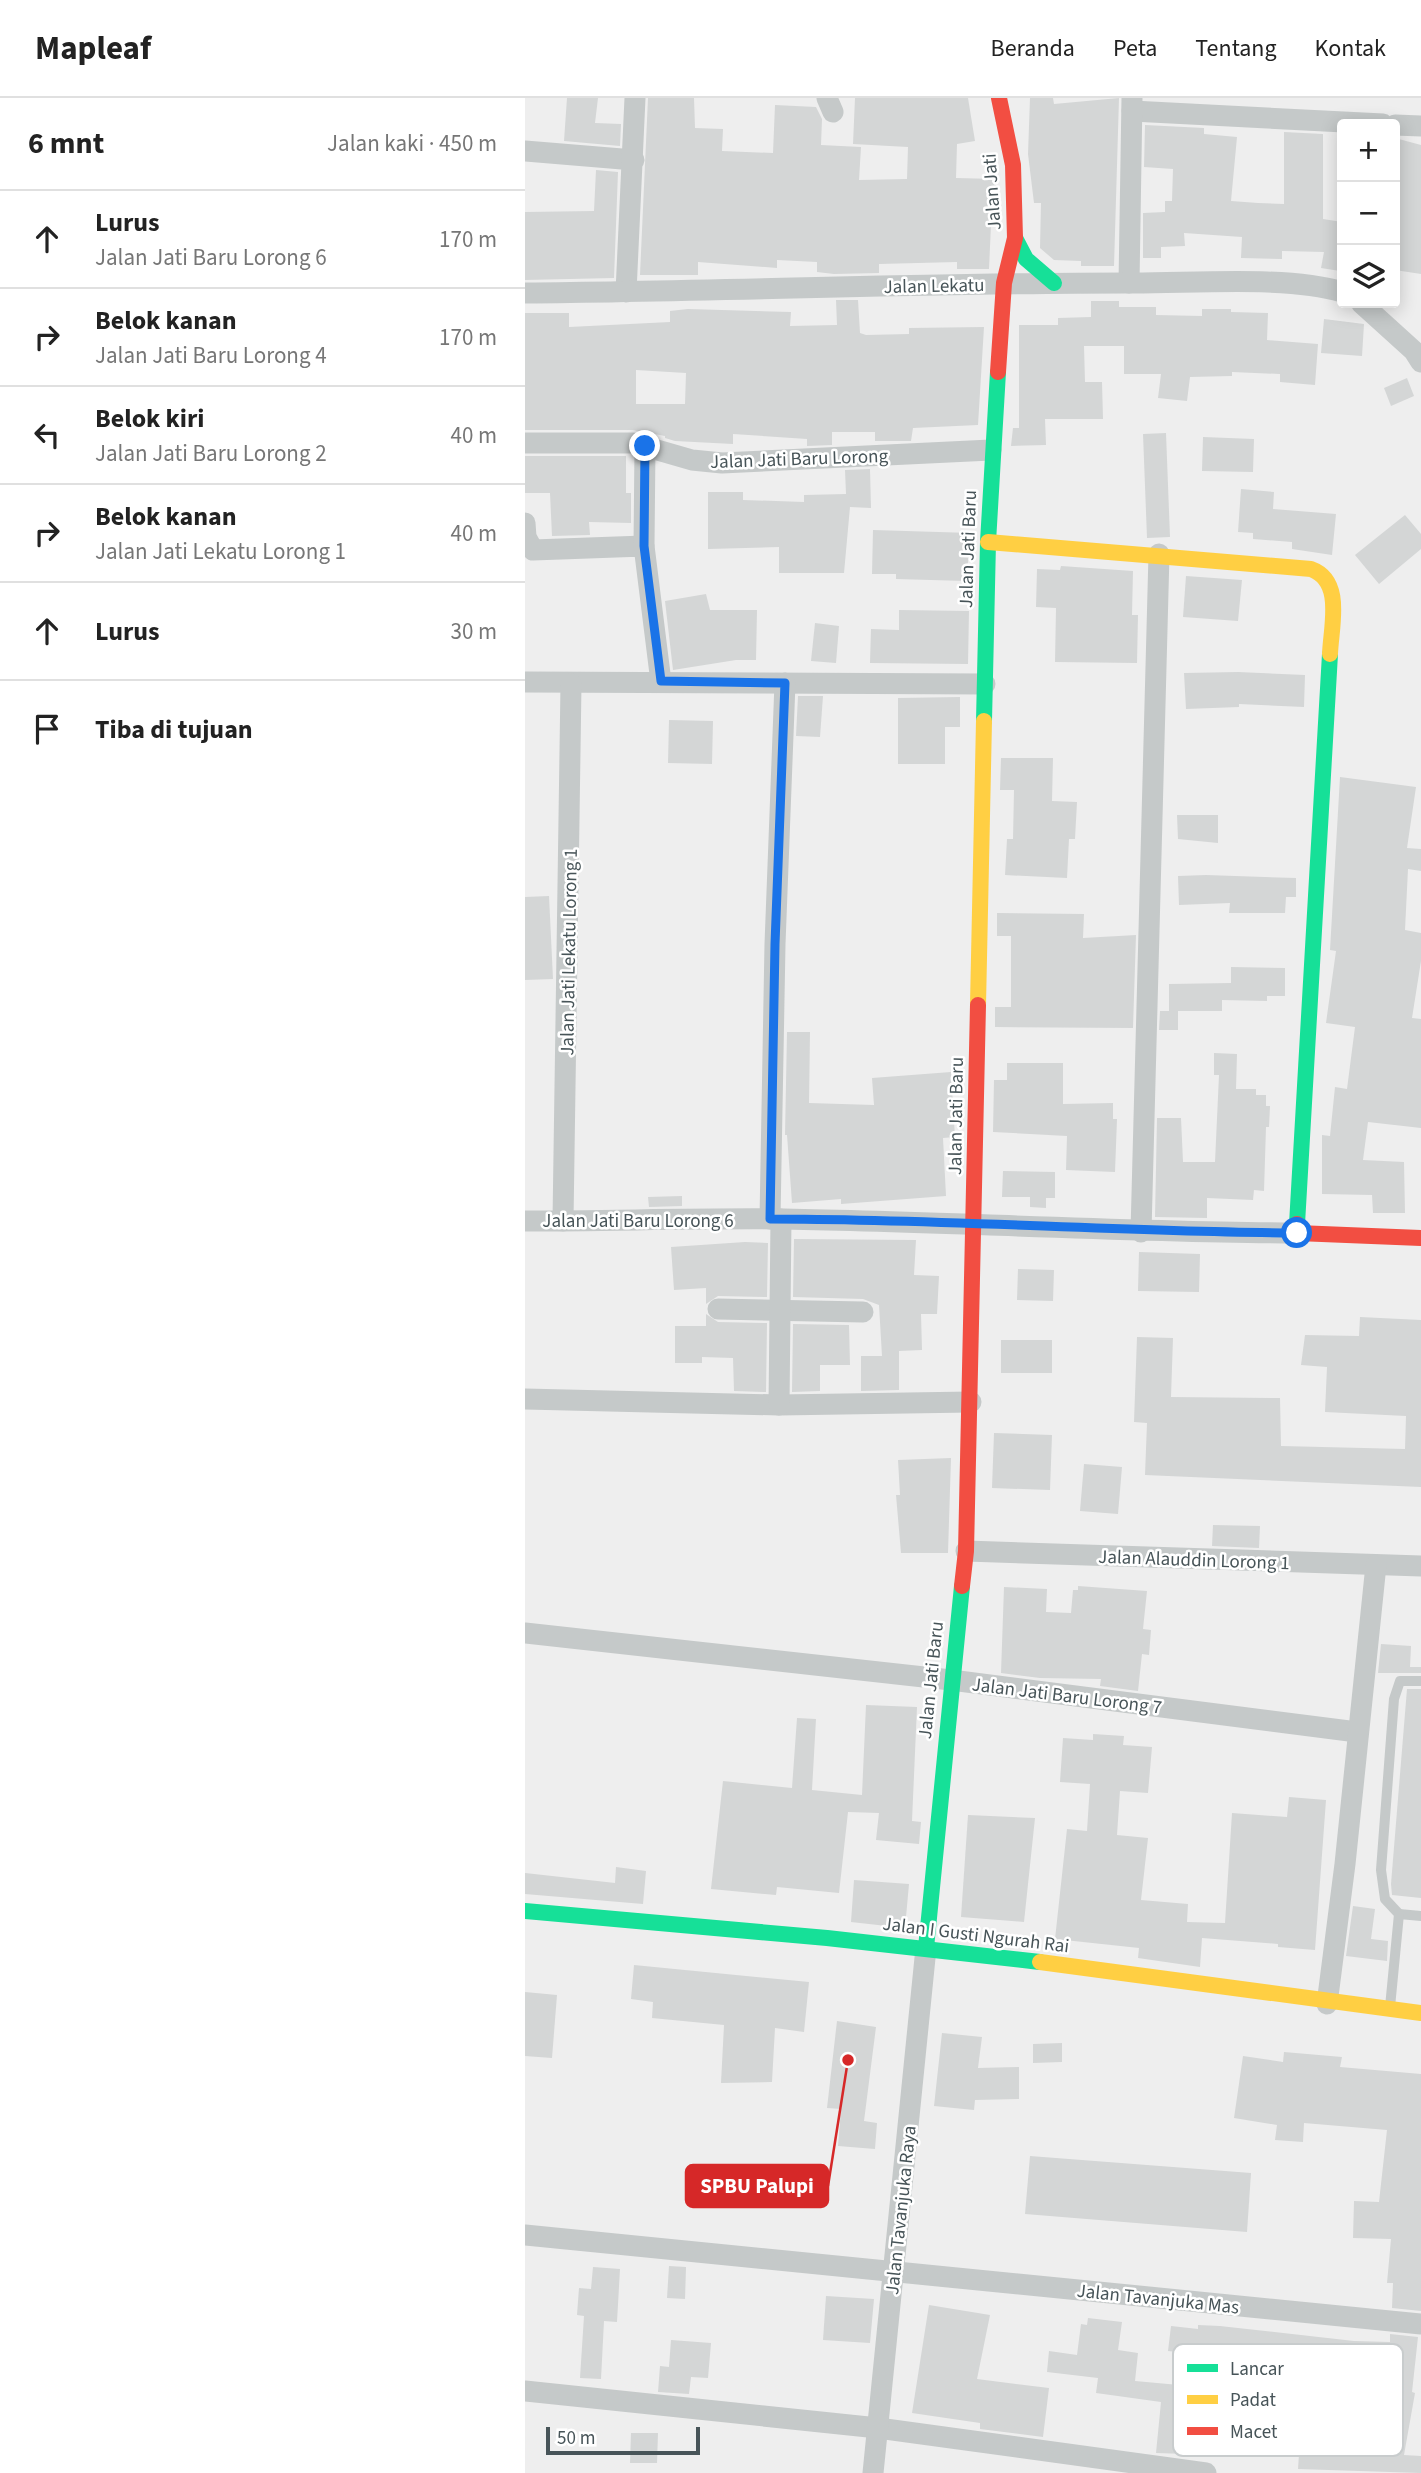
<!DOCTYPE html>
<html lang="id">
<head>
<meta charset="utf-8">
<style>
  :root { --surface:#fff; --page:#f2f2f2; --text:#222; --muted:#767676; --line:#e0e0e0 }
  body { margin:0; font-family:"Source Sans 3",sans-serif; background:var(--page); color:var(--text) }
  .controls { position:absolute; right:21px; top:21px; display:grid; overflow:hidden; border-radius:7px; box-shadow:0 4px 18px #0003 }
  .controls button { width:63px; height:63px; display:grid; place-items:center; padding:0; border:0; border-bottom:2px solid var(--line); background:var(--surface); color:var(--text); font:35px sans-serif }
  .scale { position:absolute; left:21px; bottom:18px; width:154px; box-sizing:border-box; padding-left:7px; border:4px solid #475458; border-top:0; font-size:19px; line-height:24px; white-space:nowrap; color:#475458; -webkit-text-stroke:5px #fff; paint-order:stroke }
  .stop { position:absolute; width:21px; height:21px; margin:-16px; border:5px solid #1a73e8; border-radius:50%; background:#fff }
  .stop.end { background:#1a73e8; border-color:#fff; box-shadow:0 2px 7px #0008 }
  .list { margin:0; padding:0; list-style:none }
  h2 { display:flex; justify-content:space-between; align-items:center; height:91px; margin:0; padding:0 28px; font-size:30px }
  h2 small { font-size:23px; font-weight:400; color:var(--muted) }
  .list li { display:grid; grid-template-columns:46px 1fr auto; gap:21px; align-items:center; box-sizing:border-box; height:98px; padding:0 28px; border-top:2px solid var(--line) }
  .list b { display:block; font-size:26px; white-space:nowrap }
  .list p { margin:0; font-size:23px; white-space:nowrap; color:var(--muted) }
  .list em { font-size:23px; font-style:normal; color:var(--muted) }
  .icon { flex:none; width:38px; height:38px; fill:none; stroke:currentColor; stroke-width:2; stroke-linecap:round; stroke-linejoin:round }
  .map { position:relative; flex:none; width:896px; height:2375px; overflow:hidden }
  header { display:flex; align-items:center; gap:42px; box-sizing:border-box; height:98px; padding:0 35px; background:var(--surface); border-bottom:2px solid var(--line) }
  header strong { font-size:33px }
  nav { display:flex; gap:38px; margin-inline-start:auto; font-size:24px }
  main { display:flex }
  aside { flex:1; background:var(--surface) }
  .map>svg:first-child { display:block }
  .building { fill:#d4d6d6; fill-rule:evenodd }
  .lines { fill:none; stroke-linecap:round; stroke-linejoin:round }
  .lane { stroke:#c5c9c9; stroke-width:10 }
  .street { stroke:#c5c9c9; stroke-width:21 }
  .fast { stroke:#16e098; stroke-width:16 }
  .slow { stroke:#ffcf43; stroke-width:16 }
  .jam { stroke:#f24e42; stroke-width:16 }
  .route { stroke:#1a73e8; stroke-width:9 }
  .labels { text-anchor:middle; stroke-width:5; stroke-linejoin:round; paint-order:stroke }
  .street-label { font-size:19px; fill:#475458; stroke:#fff }
  .key { fill:#fff; stroke:#c8cccd; stroke-width:2 }
  .key-label { font-size:19px; fill:#475458 }
  .leader { fill:none; stroke:#d62828; stroke-width:2.5 }
  .callout-dot { fill:#d62828; stroke:#fff; stroke-width:2.5 }
  .callout { fill:#d62828; stroke:#d62828; stroke-width:2.5 }
  .callout-label { font-size:21px; text-anchor:middle; font-weight:bold; fill:#fff }
</style>
</head>
<body>
<header>
<strong>Mapleaf</strong>
<nav><a>Beranda</a><a>Peta</a><a>Tentang</a><a>Kontak</a></nav>
</header>
<main>
<aside>
<h2>6 mnt<small>Jalan kaki · 450 m</small></h2>
<ul class="list">
<li><svg class="icon" aria-label="ahead" viewBox="0 0 24 24"><path d="M12 20V5M6 11l6-6 6 6"/></svg><div><b>Lurus</b><p>Jalan Jati Baru Lorong 6</p></div><em>170 m</em></li>
<li><svg class="icon" aria-label="right" viewBox="0 0 24 24"><path d="M7 20v-9h11M14 6l5 5-5 5"/></svg><div><b>Belok kanan</b><p>Jalan Jati Baru Lorong 4</p></div><em>170 m</em></li>
<li><svg class="icon" aria-label="left" viewBox="0 0 24 24"><path d="M17 20v-9H6M10 6l-5 5 5 5"/></svg><div><b>Belok kiri</b><p>Jalan Jati Baru Lorong 2</p></div><em>40 m</em></li>
<li><svg class="icon" aria-label="right" viewBox="0 0 24 24"><path d="M7 20v-9h11M14 6l5 5-5 5"/></svg><div><b>Belok kanan</b><p>Jalan Jati Lekatu Lorong 1</p></div><em>40 m</em></li>
<li><svg class="icon" aria-label="ahead" viewBox="0 0 24 24"><path d="M12 20V5M6 11l6-6 6 6"/></svg><div><b>Lurus</b></div><em>30 m</em></li>
<li><svg class="icon" aria-label="arrive" viewBox="0 0 24 24"><path d="M6 21V4h12l-3 4 3 4H6"/></svg><div><b>Tiba di tujuan</b></div></li>
</ul>
</aside>
<div class="map">
<svg width="896" height="2375" viewBox="0 0 896 2375">
  <rect width="100%" height="100%" fill="#eee"/>
  <!-- building -->
  <g class="building">
    <path d="M42,0H73L70,25L96,26L95,48L39,43Z"/>
    <path d="M123,0H169L170,30L198,31L197,53L248,55L250,7L291,9L297,21L296,47L336,49L334,82L382,81L383,49L328,46L330,0H443L450,43L432,46L431,80L471,81L472,127H466L464,171H432V164L354,166V175L309,176L292,174V164L252,162V170L173,164V177H115Z"/>
    <path d="M505,0H528L529,6L594,0L589,168H556V163L529,162L515,150L516,105H509L503,56Z"/>
    <path d="M620,27L679,30V36L712,39L706,103L733,105L759,106V34L798,36V121L817,124L815,173L796,170L799,154L757,153V161L716,160L717,139L659,135L660,148L636,149V160H618V115L640,114V103H647L648,71L619,69Z"/>
    <path d="M870,40L896,47V176L870,172Z"/>
    <path d="M71,72L93,74L89,180L0,182V114L69,113Z"/>
    <path d="M311,202H333L335,235L341,237L384,236V230L459,229L453,327L388,330L386,343H350V334H307V347L282,348V341L208,336V346L150,343L140,340V338L108,332H0V215H44V229L145,224V213L163,211L266,214L265,228L312,227ZM111,272L161,275L160,306H111Z"/>
    <path d="M566,203H594V209H631V217L677,218V211H706V214L743,215L742,242L793,246L790,287L755,284V276L707,274V278L665,279L662,303L633,300L636,276H599V248H559L560,284H577L578,321H520L521,347L486,348L488,330H494V227H533V220L566,219Z"/>
    <path d="M799,221L839,226L837,258L796,255Z"/>
    <path d="M882,280L889,298L866,308L859,290Z"/>
    <path d="M641,335L645,439L622,440L618,336Z"/>
    <path d="M678,339L729,341L728,374L677,373Z"/>
    <path d="M0,358H101V395H106V425L64,424L65,437L27,438L25,395H0Z"/>
    <path d="M345,371L346,410L325,409L319,475H254V449L183,451V394H218V402L279,404V397L321,396L320,372Z"/>
    <path d="M716,391L749,394L748,411L811,416L807,457L767,451V444L728,441V435L713,434Z"/>
    <path d="M880,417L896,436V451L854,486L830,457Z"/>
    <path d="M348,432L446,435L441,483L371,481V476H347Z"/>
    <path d="M536,468L608,473L607,517H613L612,565L530,564L531,510L511,509L512,471L535,472Z"/>
    <path d="M661,478L717,482L713,523L658,519Z"/>
    <path d="M181,496L185,512H232L231,562H211L148,572L140,503Z"/>
    <path d="M374,512L444,513L443,566L345,565L346,531L374,532Z"/>
    <path d="M290,525L314,528L311,565L286,563Z"/>
    <path d="M713,574L780,577L779,609L714,606V609L661,611L659,575Z"/>
    <path d="M273,598H298L295,639L271,638Z"/>
    <path d="M435,599V629H420V666H373V600Z"/>
    <path d="M144,622L188,623L187,666L143,665Z"/>
    <path d="M476,660H528L527,703L552,704L550,741H544L542,780L480,777L482,741H488L489,692H475Z"/>
    <path d="M815,679L891,689L882,750L896,751V773L883,771L880,832L896,835V863L887,920L896,921V1030L843,1024L838,1062L879,1064L880,1115H848L847,1097L797,1096V1037L805,1038L810,989L822,991L830,929L801,925L811,853L805,852Z"/>
    <path d="M652,717H693V745L653,741Z"/>
    <path d="M681,777L771,780V799H761L760,815H704L705,805L654,807L653,778Z"/>
    <path d="M24,798L28,881L0,882V799Z"/>
    <path d="M472,815L559,816L558,840L611,837L608,930L470,929V909H486V838H472Z"/>
    <path d="M706,869L760,870V898H742V903L697,902V913H653V932H634L635,913H644V886L706,885Z"/>
    <path d="M262,934H285L284,1005L349,1007L347,980L426,974L430,1039L418,1040L421,1098L316,1106V1101L267,1105L262,1037H260Z"/>
    <path d="M689,955L712,956L711,991H731V997H741V1008H745L744,1029H741L739,1093L729,1092L728,1102L682,1100V1120L630,1119L632,1020H656L658,1064H690L694,977H689Z"/>
    <path d="M482,965H538V1006L588,1005V1021H592L590,1074L541,1072L542,1038L468,1034L469,982H482Z"/>
    <path d="M478,1073L530,1074V1100H521V1110L505,1109V1099H477Z"/>
    <path d="M157,1098V1108L124,1109L123,1099Z"/>
    <path d="M269,1141L391,1142L389,1177L414,1178L412,1216H396L397,1252L374,1253V1292L336,1293V1258H357L354,1207L338,1201L268,1199Z"/>
    <path d="M220,1144L243,1145L242,1199L193,1198L181,1206V1190L149,1192L146,1149Z"/>
    <path d="M614,1154L675,1156L674,1194L613,1193Z"/>
    <path d="M493,1171L529,1172L528,1203L492,1202Z"/>
    <path d="M181,1216L193,1224L242,1225L241,1294L209,1293L208,1260L177,1259V1265H150V1228H181Z"/>
    <path d="M835,1219L896,1222V1389L620,1377L622,1325L609,1324L612,1239L648,1240L646,1299L755,1300L756,1348L880,1351L881,1318L800,1314L802,1269L776,1267L780,1237L834,1238Z"/>
    <path d="M268,1226L324,1227L325,1267H295V1293L267,1294Z"/>
    <rect x="476" y="1242" width="51" height="33"/>
    <path d="M469,1335L527,1337L525,1392L467,1390Z"/>
    <path d="M426,1360L423,1455H376L371,1397H375L373,1362Z"/>
    <path d="M559,1366L597,1369L593,1416L555,1413Z"/>
    <path d="M688,1427L735,1428L734,1450L687,1448Z"/>
    <path d="M553,1488L622,1493L618,1531L626,1532L624,1557L617,1556L613,1593L575,1588L576,1581L515,1580L476,1575L479,1489L522,1491L521,1514L546,1515L548,1492H553Z"/>
    <path d="M856,1546L886,1548L885,1569H896V1575H853Z"/>
    <path d="M882,1591H896V1800L867,1797L866,1786Z"/>
    <path d="M341,1607L392,1609L387,1723L396,1724L394,1746L351,1742L354,1715L323,1714L314,1795L252,1789L251,1797L186,1791L198,1683L267,1690L272,1620L291,1621L287,1692L337,1697Z"/>
    <path d="M568,1636L599,1638L598,1647L627,1649L623,1695L595,1693L592,1737L623,1740L616,1802L663,1806L662,1824L700,1825L707,1715L762,1719L764,1699L801,1702L790,1852L753,1849V1846L677,1840L675,1869L613,1860L614,1850L530,1841L542,1731L562,1733L565,1686L535,1684L538,1640L568,1642Z"/>
    <path d="M443,1717L510,1720L499,1824L436,1819Z"/>
    <path d="M91,1769L121,1773L118,1806L0,1796V1775L90,1785Z"/>
    <path d="M329,1782L384,1786L380,1830L326,1824Z"/>
    <path d="M828,1808L850,1811L846,1841L863,1843L862,1863L821,1858Z"/>
    <path d="M109,1867L284,1884L279,1934L250,1930L247,1984L196,1985L199,1927L127,1920L128,1904L106,1901Z"/>
    <path d="M0,1894L32,1897L27,1960L0,1958Z"/>
    <path d="M312,1923L351,1929L339,2023L352,2025L350,2051L313,2048L316,2011L302,2010Z"/>
    <path d="M417,1935L457,1939L453,1970L494,1969V2001L450,2002L449,2012L409,2008Z"/>
    <path d="M537,1945V1964L508,1965V1946Z"/>
    <path d="M759,1954L817,1959L815,1969L896,1976V2213L867,2210L868,2185H862L866,2141L828,2140L829,2103L854,2104L862,2032L779,2025L778,2044L750,2042L752,2027L709,2020L718,1958L758,1964Z"/>
    <path d="M505,2058L726,2075L722,2134L500,2116Z"/>
    <path d="M144,2168L161,2169L160,2201L142,2200Z"/>
    <path d="M68,2169L95,2171L92,2224L79,2223L76,2281L55,2280L59,2218L52,2217L54,2190L66,2191Z"/>
    <path d="M301,2198L349,2201L345,2245L298,2242Z"/>
    <path d="M404,2207L465,2217L452,2281L524,2290L518,2339L455,2331V2325L387,2315Z"/>
    <path d="M563,2220L597,2224L593,2252L613,2255L610,2283L665,2288L662,2320L715,2327L765,2330L769,2297L667,2288L670,2256L643,2253L646,2228L673,2231V2227L695,2228L829,2243L865,2244V2236L893,2239L887,2294L890,2295L879,2357L896,2358V2375L773,2371L774,2356L742,2354L689,2351V2357L631,2355L636,2304L571,2295L573,2280L522,2274L524,2253L552,2257L556,2226L562,2227Z"/>
    <path d="M146,2242L186,2245L183,2280L166,2279L164,2296L133,2294L135,2268L144,2269Z"/>
    <path d="M106,2335H133L132,2365H105Z"/>
  </g>
  <g class="lines">
    <!-- lane -->
    <g class="lane">
      <path d="M874,1816L896,1818"/>
      <path d="M865,1909L874,1816L860,1801L856,1772L869,1601L875,1583H896"/>
    </g>
    <!-- street -->
    <g class="street">
      <path d="M302,0L308,14"/>
      <path d="M607,13L858,26"/>
      <path d="M870,27L896,28"/>
      <path d="M0,53L109,62"/>
      <path d="M604,185L607,0"/>
      <path d="M101,194L110,0"/>
      <path d="M0,195C200,193 400,185 600,185C662,186 761,177 817,194"/>
      <path d="M836,205L889,253L896,264"/>
      <path d="M0,345H108L167,362L197,365L466,352"/>
      <path d="M0,425L1,439L8,452L119,448L136,584"/>
      <path d="M119,448L120,348"/>
      <path d="M0,584L460,586"/>
      <path d="M245,1121L250,846L260,585"/>
      <path d="M0,1123C86,1123 173,1120 259,1121C430,1124 601,1134 772,1135"/>
      <path d="M38,1123L46,586"/>
      <path d="M616,1134L634,456"/>
      <path d="M193,1211L338,1214"/>
      <path d="M0,1301L254,1307L446,1304"/>
      <path d="M254,1307L256,1121"/>
      <path d="M441,1453L896,1468"/>
      <path d="M0,1535L426,1582L832,1634"/>
      <path d="M802,1906L820,1766L851,1467"/>
      <path d="M0,2137L896,2226"/>
      <path d="M0,2293L353,2330L681,2375"/>
      <path d="M348,2375L401,1850"/>
    </g>
    <!-- fast -->
    <g class="fast">
      <path d="M490,140L501,161L529,185"/>
      <path d="M459,623L463,444L473,274"/>
      <path d="M772,1126L805,556"/>
      <path d="M0,1813L302,1840L515,1864"/>
      <path d="M401,1850L437,1488"/>
    </g>
    <!-- slow -->
    <g class="slow">
      <path d="M463,444L786,471C819,483 806,528 805,556"/>
      <path d="M453,907L459,623"/>
      <path d="M515,1864L896,1915"/>
    </g>
    <!-- jam -->
    <g class="jam">
      <path d="M473,274L479,185L490,140L488,67L474,0"/>
      <path d="M772,1126V1135L896,1140"/>
      <path d="M437,1488L441,1453L453,907"/>
    </g>
  </g>
  <g class="lines">
    <!-- route -->
    <path class="route" d="M120,348L119,448L136,583L260,585L250,846L245,1121C421,1121 596,1134 772,1135"/>
  </g>
  <g class="labels">
    <!-- street labels -->
    <g class="street-label">
      <text transform="translate(466 94) rotate(-94)" y="7">Jalan Jati</text>
      <text transform="translate(409 187) rotate(-1)" y="7">Jalan Lekatu</text>
      <text transform="translate(274 360) rotate(-2)" y="7">Jalan Jati Baru Lorong</text>
      <text transform="translate(442 451) rotate(-88)" y="7">Jalan Jati Baru</text>
      <text transform="translate(43 854) rotate(-89)" y="7">Jalan Jati Lekatu Lorong 1</text>
      <text transform="translate(430 1018) rotate(-89)" y="7">Jalan Jati Baru</text>
      <text x="113" y="1129">Jalan Jati Baru Lorong 6</text>
      <text transform="translate(669 1461) rotate(2)" y="7">Jalan Alauddin Lorong 1</text>
      <text transform="translate(405 1582) rotate(-84)" y="7">Jalan Jati Baru</text>
      <text transform="translate(542 1597) rotate(7)" y="7">Jalan Jati Baru Lorong 7</text>
      <text transform="translate(451 1836) rotate(7)" y="7">Jalan I Gusti Ngurah Rai</text>
      <text transform="translate(375 2112) rotate(-84)" y="7">Jalan Tavanjuka Raya</text>
      <text transform="translate(633 2200) rotate(6)" y="7">Jalan Tavanjuka Mas</text>
    </g>
  </g>
  <!-- legend -->
  <rect x="648" y="2246" width="230" height="112" rx="10" class="key"/>
  <rect x="662" y="2266" width="31" height="8" fill="#16e098"/>
  <rect x="662" y="2297" width="31" height="9" fill="#ffcf43"/>
  <rect x="662" y="2329" width="31" height="8" fill="#f24e42"/>
  <g class="key-label">
    <text x="705" y="2277">Lancar</text>
    <text x="705" y="2308">Padat</text>
    <text x="705" y="2340">Macet</text>
  </g>
  <!-- callouts -->
  <path class="leader" d="M323 1962L303 2088"/>
  <circle class="callout-dot" cx="323" cy="1962" r="7"/>
  <rect class="callout" x="161" y="2067" width="142" height="42" rx="7"/>
  <g class="callout-label">
    <text x="232" y="2095">SPBU Palupi</text>
  </g>
</svg>
<div class="controls">
<button>+</button>
<button>−</button>
<button><svg class="icon" aria-label="layers" viewBox="0 0 24 24"><path d="M12 4l9 5-9 5-9-5zM3 14l9 5 9-5"/></svg></button>
</div>
<div class="scale">50 m</div>
<div class="stop" style="left:772px;top:1135px"></div>
<div class="stop end" style="left:120px;top:348px"></div>
</div>
</main>
</body>
</html>
